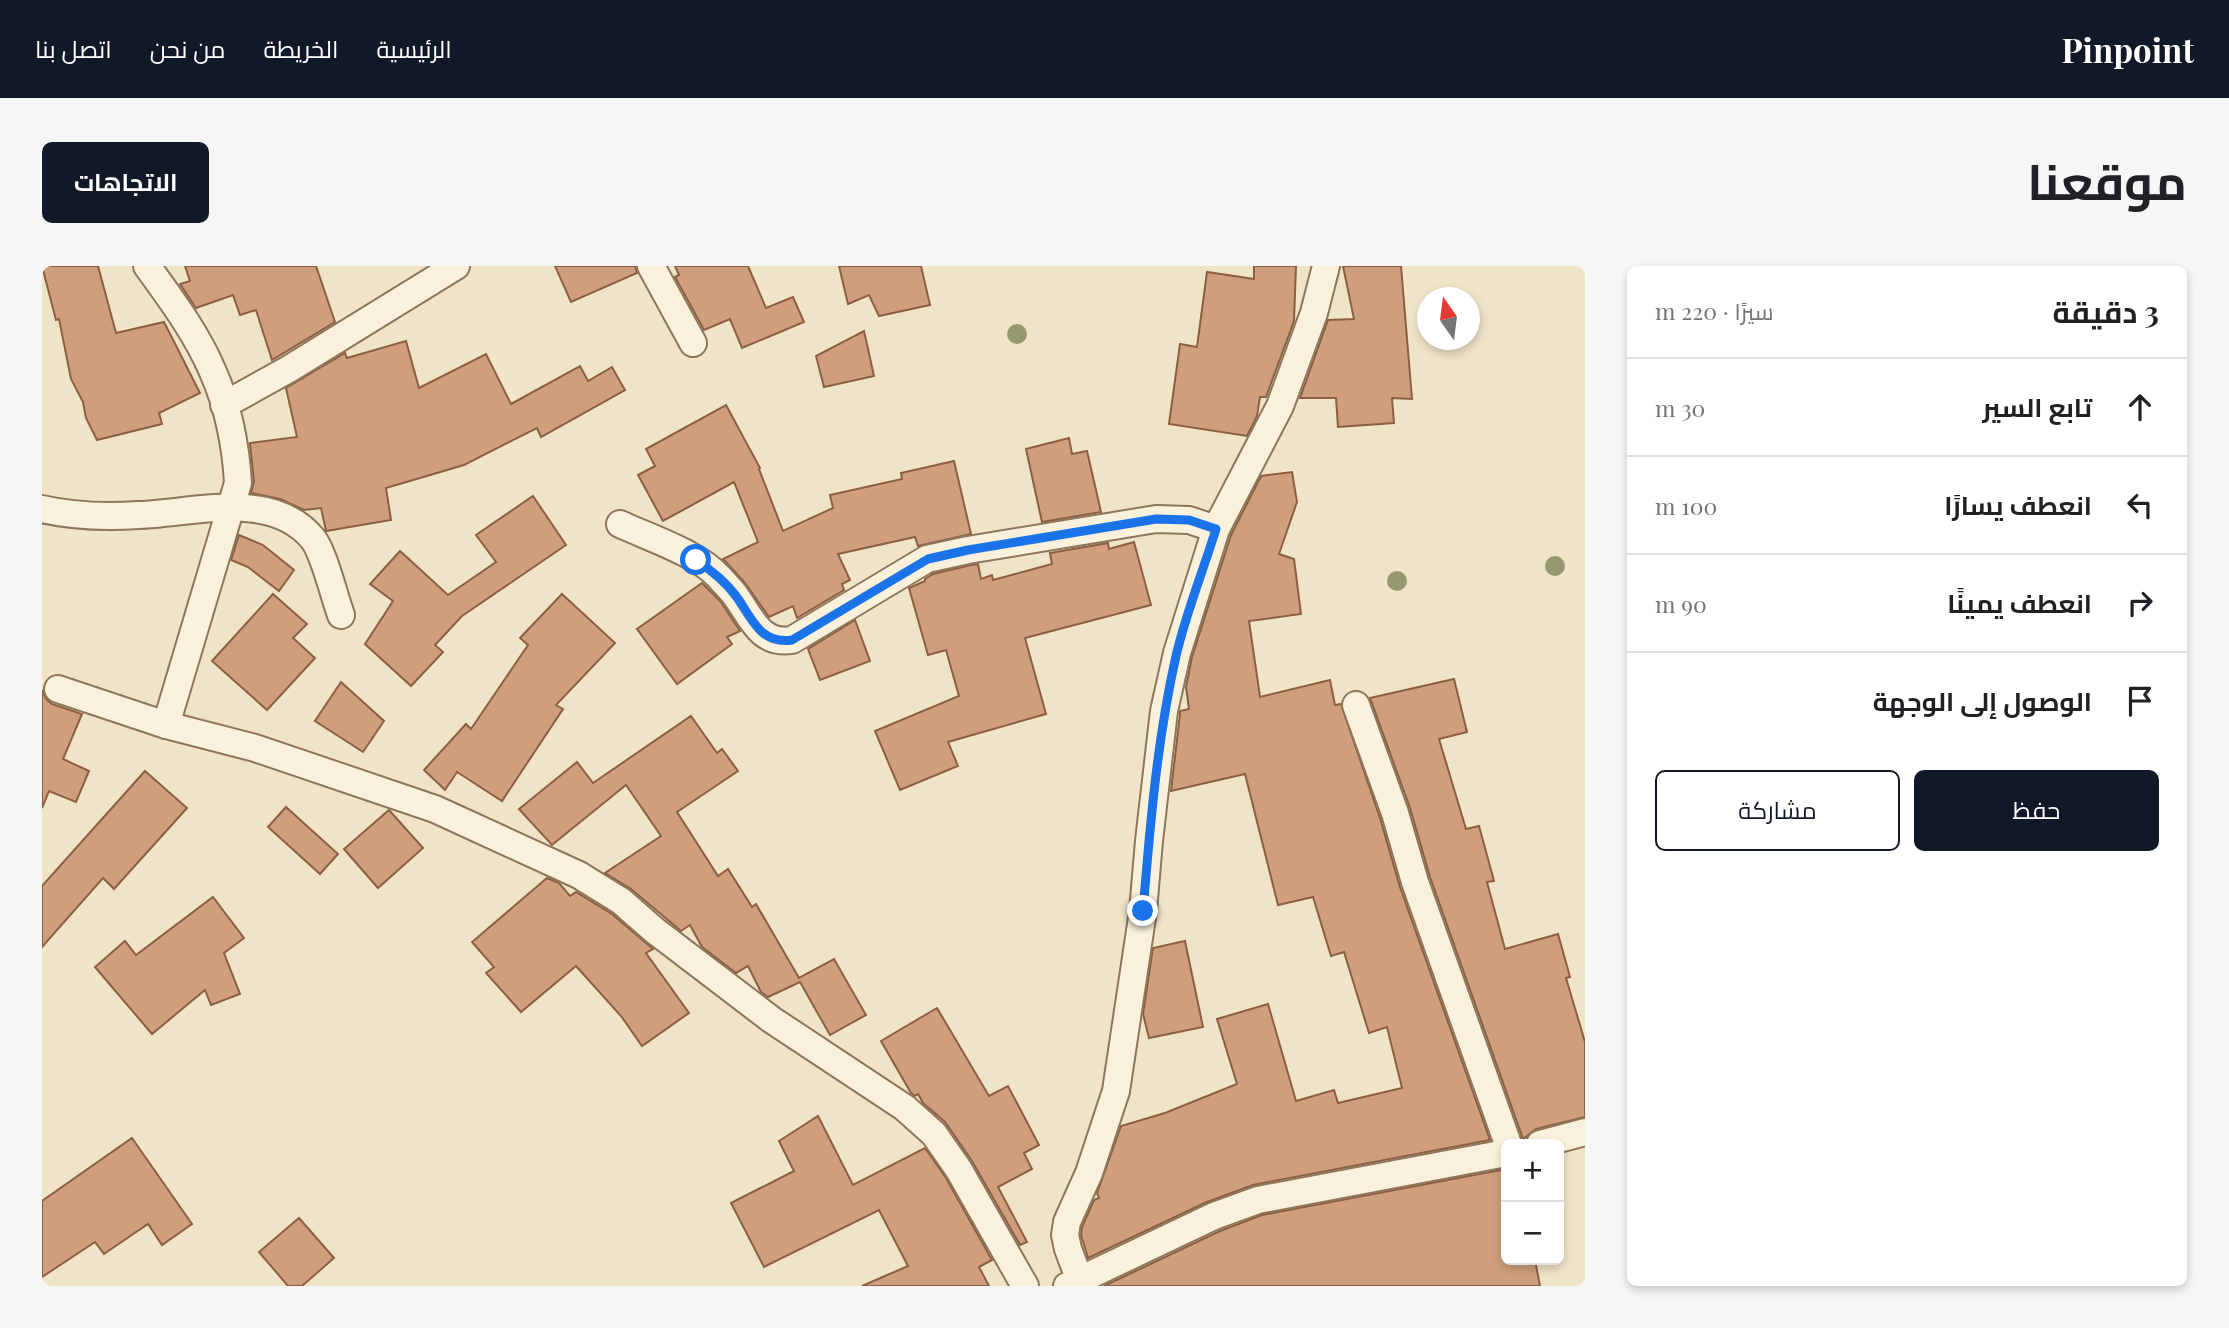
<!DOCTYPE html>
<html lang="ar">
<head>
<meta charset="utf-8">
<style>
  :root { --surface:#fff; --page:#f6f6f6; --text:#202124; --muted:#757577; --line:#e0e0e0; --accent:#111827 }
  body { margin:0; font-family:"Playfair Display",Cairo,serif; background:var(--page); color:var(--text); direction:rtl }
  .controls { position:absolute; right:21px; bottom:21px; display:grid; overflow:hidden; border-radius:10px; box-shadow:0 4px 10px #0003 }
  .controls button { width:63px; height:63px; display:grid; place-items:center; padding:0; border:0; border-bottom:2px solid var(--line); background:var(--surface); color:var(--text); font:35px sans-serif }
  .compass { position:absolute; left:1375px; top:21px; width:63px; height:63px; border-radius:50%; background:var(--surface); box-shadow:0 4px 10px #0003; rotate:346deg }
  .stop { position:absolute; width:21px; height:21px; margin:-16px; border:5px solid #1a73e8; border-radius:50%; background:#fff }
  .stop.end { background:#1a73e8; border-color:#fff; box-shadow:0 2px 7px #0008 }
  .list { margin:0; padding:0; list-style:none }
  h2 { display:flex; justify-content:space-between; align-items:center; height:91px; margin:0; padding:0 28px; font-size:30px }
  h2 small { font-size:23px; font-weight:400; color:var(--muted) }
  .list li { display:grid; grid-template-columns:46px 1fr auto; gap:21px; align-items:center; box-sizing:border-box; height:98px; padding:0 28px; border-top:2px solid var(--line) }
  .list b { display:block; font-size:26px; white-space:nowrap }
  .list em { font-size:23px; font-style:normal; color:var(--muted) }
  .actions { display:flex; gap:14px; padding:21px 28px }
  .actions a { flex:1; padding:16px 0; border:2px solid var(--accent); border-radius:10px; text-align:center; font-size:24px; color:var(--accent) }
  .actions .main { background:var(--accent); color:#fff }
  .icon { flex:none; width:38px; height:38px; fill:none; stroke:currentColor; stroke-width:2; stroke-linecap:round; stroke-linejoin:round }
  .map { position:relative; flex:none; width:1543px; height:1020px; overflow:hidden; direction:ltr; border-radius:10px }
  header { display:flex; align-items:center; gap:42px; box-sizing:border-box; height:98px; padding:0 35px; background:var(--accent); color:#fff }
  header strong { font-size:33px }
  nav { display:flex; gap:38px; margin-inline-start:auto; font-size:24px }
  .intro { display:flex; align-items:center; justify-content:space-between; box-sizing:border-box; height:168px; padding:0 42px }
  h1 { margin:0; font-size:49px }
  .button { padding:18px 32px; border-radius:10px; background:var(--accent); color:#fff; font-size:24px; font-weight:700 }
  main { display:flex; gap:42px; padding:0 42px }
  aside { flex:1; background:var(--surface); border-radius:10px; box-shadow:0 4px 10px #0003 }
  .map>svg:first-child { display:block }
  .building { fill:#cf9f7d; stroke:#8d5f41; stroke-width:2 }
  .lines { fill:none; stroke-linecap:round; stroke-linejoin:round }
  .street-casing { stroke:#8d765c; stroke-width:30 }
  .street { stroke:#faf1dc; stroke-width:26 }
  .tree { fill:#96986f }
  .route { stroke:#1a73e8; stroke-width:9 }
</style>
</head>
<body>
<header>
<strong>Pinpoint</strong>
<nav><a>الرئيسية</a><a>الخريطة</a><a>من نحن</a><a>اتصل بنا</a></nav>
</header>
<div class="intro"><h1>موقعنا</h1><a class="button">الاتجاهات</a></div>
<main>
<aside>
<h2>3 دقيقة<small>سيرًا · 220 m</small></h2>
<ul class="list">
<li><svg class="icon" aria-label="ahead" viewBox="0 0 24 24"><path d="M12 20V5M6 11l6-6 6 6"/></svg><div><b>تابع السير</b></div><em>30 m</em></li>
<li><svg class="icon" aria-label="left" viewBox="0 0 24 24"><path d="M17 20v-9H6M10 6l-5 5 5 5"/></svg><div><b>انعطف يسارًا</b></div><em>100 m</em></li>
<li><svg class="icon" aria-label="right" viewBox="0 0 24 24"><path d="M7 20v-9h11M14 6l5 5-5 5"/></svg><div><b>انعطف يمينًا</b></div><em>90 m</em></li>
<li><svg class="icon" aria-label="arrive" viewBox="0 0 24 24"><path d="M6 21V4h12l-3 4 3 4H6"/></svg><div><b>الوصول إلى الوجهة</b></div></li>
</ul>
<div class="actions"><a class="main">حفظ</a><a>مشاركة</a></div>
</aside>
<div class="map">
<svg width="1543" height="1020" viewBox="0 0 1543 1020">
  <rect width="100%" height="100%" fill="#f0e4c8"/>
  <!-- building -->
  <g class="building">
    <path d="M0,0H56L74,67L122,56L158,127L117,147L120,158L55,174L44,152L41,136L29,113L17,53L14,54Z"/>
    <path d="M143,0H274L293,56L230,94L214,44L198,49L191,29L154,42L138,18L148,15Z"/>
    <path d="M513,0H593L595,7L529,36Z"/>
    <path d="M633,0H706L724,42L751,31L762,56L700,82L688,53L662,64L633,11L637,9Z"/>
    <path d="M797,0H879L888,39L837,50L827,29L806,38Z"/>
    <path d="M1212,0H1254L1252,55L1224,131H1218L1215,150L1205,170L1127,158L1138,78L1155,81L1165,6L1212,13Z"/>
    <path d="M1301,0H1359L1370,133L1350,132L1352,157L1296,161L1294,132H1258L1286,54L1312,53Z"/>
    <path d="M822,65L832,110L782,121L774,90Z"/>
    <path d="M364,75L377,122L444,88L469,138L538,100L546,115L570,101L583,124L499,171L495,162L422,199L344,222L349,254L284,265L279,242L262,244L238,233L209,227L212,216L208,177L255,171L244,122L303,87L305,92Z"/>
    <path d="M684,139L718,202L717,203L741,265L791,242L788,229L860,213L859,207L912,195L929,268L876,280L873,271L796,288L808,314L800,318L802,324L755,352L751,340L727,351L703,317L681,293L716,276L692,216L621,255L596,209L613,200L604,183Z"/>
    <path d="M1027,172L1030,188L1045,185L1059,246L1000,256L984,183Z"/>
    <path d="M1250,206L1255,236L1237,288L1252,293L1259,348L1207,355L1218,431L1288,414L1293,439L1299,438L1338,552L1358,621L1448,874L1211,919L1165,936L1046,992L1039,969L1040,961L1052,934L1057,932L1055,927L1079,860L1123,847L1195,818L1175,753L1226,738L1254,835L1292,824L1296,837L1360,822L1345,761L1327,767L1302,686L1289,690L1271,631L1236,639L1203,508L1129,525L1138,448V445L1147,443L1144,421L1150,391L1189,269L1219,210Z"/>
    <path d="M491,230L524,279L420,350L393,379L401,386L369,420L323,378L351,335L328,318L358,285L406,329L454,296L434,269Z"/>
    <path d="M197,269L221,279L252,304L237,325L206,301L189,294Z"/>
    <path d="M1092,276L1109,339L983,372L1004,448L906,476L916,500L858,524L833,465L917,430L904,384L886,389L867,322L883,315V313L891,308L929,299L936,298L939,313L950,309L951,314L1010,298L1008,287L1066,277L1067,283Z"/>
    <path d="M660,317L679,336L698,365L685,371L690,378L635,418L595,363Z"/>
    <path d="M231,328L265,358L251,372L273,392L225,444L170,395Z"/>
    <path d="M520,328L573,377L514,439L521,443L460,535L415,506L403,524L382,504L424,458L429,463L486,379L478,372Z"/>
    <path d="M813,354L828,395L778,414L766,383Z"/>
    <path d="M1412,413L1425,466L1397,473L1424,563L1437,560L1452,615L1445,616L1463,683L1516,668L1528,711L1524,712L1543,776V851L1494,863L1481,873L1388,611L1368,542L1328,432Z"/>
    <path d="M299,416L342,455L321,486L273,455Z"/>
    <path d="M0,424L4,433L10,438L40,448L21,493L47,505L34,536L7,525L0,542Z"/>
    <path d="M649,450L675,487L680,483L696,505L635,546L676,610L686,603L710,641L714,638L757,712L792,693L824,749L788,769L758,716L726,731L719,726L706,700L694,707L660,681L648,659L639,665L589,623L563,607L619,570L584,519L510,579L477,543L535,496L551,517Z"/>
    <path d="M103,505L145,542L72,623L61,612L0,681V620Z"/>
    <path d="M244,541L296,588L278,608L226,561Z"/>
    <path d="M347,544L381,582L336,622L302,583Z"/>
    <path d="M505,612L517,617L528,630L534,626L570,648L611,683L604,687L647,747L600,780L579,750L534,700L479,746L444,707L452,701L430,676Z"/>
    <path d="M171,631L202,672L182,687L198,728L169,739L163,724L110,768L53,701L83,675L94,689Z"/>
    <path d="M1143,675L1161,761L1107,772L1101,748L1111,682Z"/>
    <path d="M895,742L947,830L966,820L997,879L982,887L990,903L956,921L985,976L978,979L930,895L903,856L881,837L876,828L873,830L869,827L839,775Z"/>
    <path d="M776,850L811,919L883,882L904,912L950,994L937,1001L947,1020H820L866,1000L837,944L722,1001L689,937L752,905L737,875Z"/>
    <path d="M90,872L150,958L120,979L106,958L62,988L53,976L0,1011V935Z"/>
    <path d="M1464,903V994H1493L1498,1020H1062L1178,965L1220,949Z"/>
    <path d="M257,952L292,992L260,1020H246L217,986Z"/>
  </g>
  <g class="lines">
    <defs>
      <g id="street">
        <path d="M105,0C129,33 155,68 171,106C186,139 194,181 196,217L124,459"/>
        <path d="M609,0L651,77"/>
        <path d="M182,139L247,103L414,0"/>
        <path d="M0,243C30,250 66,251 97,249C152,247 230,223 271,273C282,287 292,330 299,349"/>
        <path d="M578,258C608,272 655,287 677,311C683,318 690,324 695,332C710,353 719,379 750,374L885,293L926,284L1114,253L1147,254L1174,263"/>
        <path d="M16,423L124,459L213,482L393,543L537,609L579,635L612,664L730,754L863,842L892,868L917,904L983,1020"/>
        <path d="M1314,439L1353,547L1373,616L1466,878"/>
        <path d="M1498,878L1543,866"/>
        <path d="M1025,1020L1172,950L1216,934L1464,887"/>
        <path d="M1040,1020L1026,983L1023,969L1025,956L1047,907L1074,825L1101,645L1107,575L1122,445L1135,387L1174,263L1238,140L1272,47L1284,0"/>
      </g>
    </defs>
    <!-- street casing -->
    <use href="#street" class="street-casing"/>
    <!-- street -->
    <use href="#street" class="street"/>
  </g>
  <!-- trees -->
  <g class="tree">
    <circle cx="975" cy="68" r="10"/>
    <circle cx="1513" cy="300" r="10"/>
    <circle cx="1355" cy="315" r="10"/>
  </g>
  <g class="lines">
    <!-- route -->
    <path class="route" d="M654,294C669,304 683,315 694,330C710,352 718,379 750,374L886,293L926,284L1114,253L1147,254L1174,263C1161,305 1144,347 1134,390C1115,474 1108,560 1101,645"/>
  </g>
</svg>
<div class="controls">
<button>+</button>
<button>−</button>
</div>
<svg class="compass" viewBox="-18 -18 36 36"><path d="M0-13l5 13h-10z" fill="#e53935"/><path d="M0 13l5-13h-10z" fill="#757577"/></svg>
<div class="stop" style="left:654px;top:294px"></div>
<div class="stop end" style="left:1101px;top:645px"></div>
</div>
</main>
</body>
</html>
